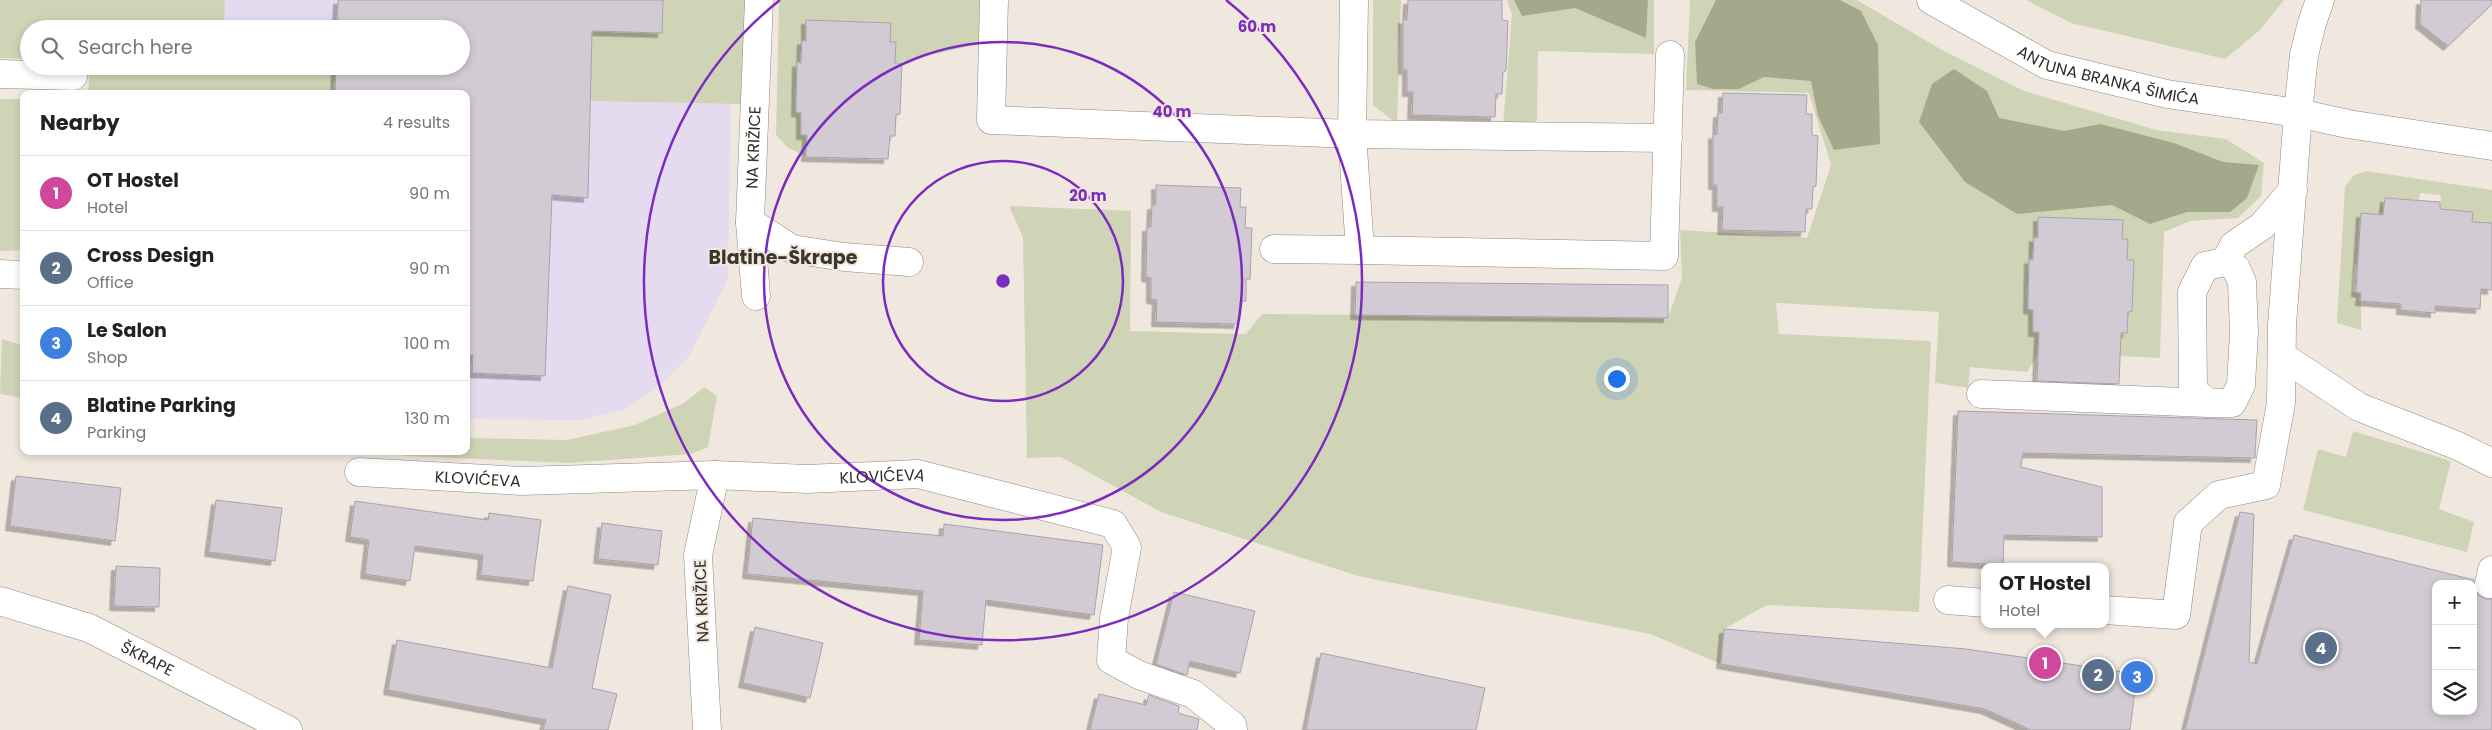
<!DOCTYPE html>
<html lang="en">
<head>
<meta charset="utf-8">
<style>
  :root { --surface:#fff; --page:#f6f6f6; --text:#222; --muted:#767676; --line:#e0e0e0; --accent:#d93025 }
  body { margin:0; font-family:Poppins,sans-serif; background:var(--page); color:var(--text) }
  .controls { position:absolute; right:15px; bottom:15px; display:grid; overflow:hidden; border-radius:10px; box-shadow:0 2px 8px #0003 }
  .controls button { width:45px; height:45px; display:grid; place-items:center; padding:0; border:0; border-bottom:1px solid var(--line); background:var(--surface); color:var(--text); font:25px sans-serif }
  .you { position:absolute; left:1616px; top:378px; width:18px; height:18px; margin:-12px; border:4px solid #fff; border-radius:50%; background:#1a73e8; box-shadow:0 0 0 8px #1a73e833 }
  .badge { display:grid; place-items:center; width:32px; height:32px; border-radius:50%; background:var(--accent); color:#fff; font-size:16px; font-weight:700 }
  .pin { position:absolute; translate:-50% -50%; border:2px solid #fff; box-shadow:0 1px 5px #0006 }
  .popup { position:absolute; left:1981px; top:563px; width:128px; height:65px; box-sizing:border-box; display:grid; place-content:center; border-radius:10px; background:var(--surface); filter:drop-shadow(0 1px 4px #0005); font-size:16px; white-space:nowrap; color:var(--muted) }
  .popup b { font-size:19px; color:var(--text) }
  .popup::after { content:''; position:absolute; left:50%; top:100%; margin-left:-10px; border:10px solid transparent; border-top-color:var(--surface) }
  .list { margin:0; padding:0; list-style:none }
  h2 { display:flex; justify-content:space-between; align-items:center; height:65px; margin:0; padding:0 20px; font-size:21px }
  h2 small { font-size:16px; font-weight:400; color:var(--muted) }
  .list li { display:grid; grid-template-columns:32px 1fr auto; gap:15px; align-items:center; box-sizing:border-box; height:75px; padding:0 20px; border-top:1px solid var(--line) }
  .list b { display:block; font-size:19px; white-space:nowrap }
  .list p { margin:0; font-size:16px; white-space:nowrap; color:var(--muted) }
  .list em { font-size:16px; font-style:normal; color:var(--muted) }
  .icon { flex:none; width:28px; height:28px; fill:none; stroke:currentColor; stroke-width:2; stroke-linecap:round; stroke-linejoin:round }
  .map { position:relative; flex:none; width:2492px; height:730px; overflow:hidden }
  .search { position:absolute; background:var(--surface); box-shadow:0 2px 8px #0003; left:20px; top:20px; width:450px; height:55px; display:flex; align-items:center; gap:12px; box-sizing:border-box; padding:0 18px; border-radius:28px; color:var(--muted); font-size:19px }
  .panel { position:absolute; background:var(--surface); box-shadow:0 2px 8px #0003; left:20px; top:90px; width:450px; height:365px; border-radius:10px }
  .map>svg:first-child { display:block }
  .education { fill:#e4dbf0 }
  .green { fill:#d0d4b6 }
  .forest { fill:#a5a98c }
  .building { fill:#d3cbd4; stroke:#a9a2ab; fill-rule:evenodd; filter:url(#shadow) }
  .lines { fill:none; stroke-linecap:round; stroke-linejoin:round }
  .minor-casing { stroke:#90897f; stroke-width:29 }
  .minor { stroke:#fff; stroke-width:28 }
  .ring { fill:none; stroke:#7b2cbf; stroke-width:2.5 }
  .labels { text-anchor:middle; stroke-width:4; stroke-linejoin:round; paint-order:stroke }
  .street-label { font-size:16px; fill:#302d29; stroke:#f0e8de }
  .quarter-label { font-size:19px; font-weight:bold; fill:#3b352d; stroke:#f0e8de }
  .centre { fill:#7b2cbf; stroke:#f0e8de; stroke-width:2.5 }
  .ring-label { font-size:15px; text-anchor:middle; font-weight:bold; fill:#7b2cbf; stroke:#f0e8de; stroke-width:4; stroke-linejoin:round; paint-order:stroke }
</style>
</head>
<body>
<div class="map">
<svg width="2492" height="730" viewBox="0 0 2492 730">
  <defs>
    <filter id="shadow"><feDropShadow dx="-4.5" dy="4.5" stdDeviation="0" flood-color="#0004"/></filter>
  </defs>
  <rect width="100%" height="100%" fill="#f0e8de"/>
  <!-- education -->
  <path class="education" d="M138,0H732L728,279L688,358L658,387L625,409L580,420L466,419V94H136L461,66V29H138Z"/>
  <!-- green -->
  <g class="green">
    <path d="M0,0H225L224,28L229,29H29V59L0,58Z"/>
    <path d="M663,0H745L743,104L589,101L592,31L662,33Z"/>
    <path d="M779,0H981L979,44L895,63L896,42H890L891,23L806,20V41H802L801,63L797,62L796,112L801,113V135H807L806,157L787,147L776,135Z"/>
    <path d="M1373,0H1401L1397,124L1373,105Z"/>
    <path d="M1507,0H1654V54L1538,51L1537,119L1530,127L1503,126L1512,14Z"/>
    <path d="M1690,0H1857L1942,50L2024,91L2156,130L2226,139L2264,163L2261,196L2238,218L2190,221L2164,232L2160,358L2120,356L2121,333H2127L2128,312L2132,311L2133,260H2127L2128,239H2122V220L2038,217V238H2034L2033,260L2029,259L2028,309L2033,310V331L2039,332L2038,354L2027,372L1970,367L1968,388L1935,383L1939,312L1776,303L1779,334L1931,341L1919,612L1767,605L1724,629L1721,664L1650,634L1358,576L1161,512L1061,457L1027,458L1023,237L1009,206L1131,211L1130,331L1246,334L1262,314L1668,318L1682,278L1680,230L1807,238L1831,165L1809,93L1686,90Z"/>
    <path d="M2026,0H2284L2260,30L2225,59L2071,23Z"/>
    <path d="M80,66H416L335,94H88L89,77Z"/>
    <path d="M0,99H24V250L0,251Z"/>
    <path d="M2366,171L2492,190V223L2472,222V212L2440,209L2441,195L2420,193L2419,200L2385,198L2383,215L2361,214L2358,264H2354L2352,292L2361,293V330L2337,323L2345,187L2354,175Z"/>
    <path d="M2,339L24,346V398L0,394Z"/>
    <path d="M704,387L717,396L708,447L691,454L569,463L409,456L368,451H466V438L567,440L635,425L684,403Z"/>
    <path d="M2353,431L2451,461L2439,509L2474,522L2467,552L2303,510L2318,449L2346,457Z"/>
  </g>
  <!-- forest -->
  <g class="forest">
    <path d="M1514,0H1648L1646,38L1575,8L1522,16Z"/>
    <path d="M1716,0H1840L1861,11L1878,45L1880,144L1834,150L1818,116L1811,81L1764,77L1739,89H1713L1697,84L1695,42Z"/>
    <path d="M1954,69L1987,91L1999,118L2064,131L2100,124L2174,143L2223,162L2259,165L2247,198L2230,212H2187L2150,224L2112,205L2017,214L1965,182L1919,122L1932,84Z"/>
  </g>
  <!-- building -->
  <g class="building">
    <path d="M338,0H663L662,33L592,31L588,198L552,195L545,376L472,373L473,355H466V94H335L336,66H461V29H337Z"/>
    <path d="M1408,0H1502V20L1508,21L1506,71L1503,72L1502,94H1496L1495,117L1412,115L1413,92H1407V70H1403V19L1407,20Z"/>
    <path d="M2421,0H2492V4L2448,46L2420,24Z"/>
    <path d="M806,20L891,23L890,42H896L895,63H902L900,114L896,115L895,136H890L888,159L806,157L807,135H801V113L796,112L797,62L801,63L802,40L806,41Z"/>
    <path d="M1723,93L1807,95L1806,114H1812V135L1818,136L1816,186L1813,187L1812,209H1806L1805,232L1722,230L1723,207H1717V185H1713V134L1717,135L1718,113H1722Z"/>
    <path d="M1156,185L1241,188L1240,207H1246L1245,228H1252L1250,279H1246V301H1240L1238,324L1156,322L1157,300L1151,299V278L1146,277L1147,227H1151L1152,205H1156Z"/>
    <path d="M2385,198L2440,202V209L2473,212L2472,222L2492,223V290L2481,289L2480,309L2435,306V313L2401,310V304L2360,301L2361,293L2356,292L2361,213L2383,215Z"/>
    <path d="M2038,217L2123,220L2122,239H2128L2127,260H2134L2132,311L2128,312L2127,333H2121L2119,384L2037,381L2039,332H2033V310L2028,309L2029,259L2033,260L2034,237L2038,238Z"/>
    <path d="M1356,282L1668,285V318L1355,315Z"/>
    <path d="M1958,411L2257,420L2255,456V458L2023,453L2021,467L2102,487V537L2004,535L2003,565L1952,562Z"/>
    <path d="M16,476L121,488L115,541L10,526Z"/>
    <path d="M216,500L282,508L275,561L209,552Z"/>
    <path d="M355,501L488,520L489,513L541,520L533,581L481,575L483,555L415,546L410,581L365,574L369,540L350,537Z"/>
    <path d="M2240,512L2254,514L2249,662L2257,664L2294,535L2474,580V588L2478,595L2485,599H2492V730H2185ZM2436,584H2473V711H2436Z"/>
    <path d="M753,518L943,536L944,524L1103,545L1094,615L986,600L982,645L919,640L923,591L747,574Z"/>
    <path d="M602,523L662,531L658,565L598,559Z"/>
    <path d="M116,566L160,568L159,607L114,606Z"/>
    <path d="M568,586L611,595L592,688L617,694L608,730H543L546,720L388,690L397,640L552,668Z"/>
    <path d="M1174,592L1255,611L1240,673L1190,661L1187,675L1156,664Z"/>
    <path d="M755,627L823,643L810,698L743,683Z"/>
    <path d="M1724,629L1966,649L2137,674L2130,730H2031L1985,709L1721,664Z"/>
    <path d="M1321,653L1485,688L1476,730H1306Z"/>
    <path d="M1099,694L1146,705L1149,695L1179,706L1178,713L1199,719L1197,730H1090Z"/>
  </g>
  <g class="lines">
    <defs>
      <g id="minor">
        <path d="M994,0L991,120L1352,134L1668,138"/>
        <path d="M1354,0L1352,134L1360,250L1664,256L1670,55"/>
        <path id="s1" d="M1931,0L2047,65L2167,94L2298,113L2348,124L2492,146"/>
        <path d="M0,74L73,76"/>
        <path d="M750,222L792,249L844,257L909,262"/>
        <path d="M1274,249L1360,250"/>
        <path d="M2225,262L2234,245L2262,226L2293,190"/>
        <path d="M0,274L24,275"/>
        <path id="s2" d="M756,296L750,222L759,0"/>
        <path d="M2282,356L2359,407L2458,446L2492,463"/>
        <path d="M1981,394L2209,403H2232L2241,385L2244,332L2242,282L2236,268L2225,262L2205,266L2192,292L2193,391L2209,403"/>
        <path id="s3" d="M359,472L522,481L715,475L807,479L918,474L1113,524L1127,547L1114,618L1111,660L1139,675L1193,694L1232,725L1233,730"/>
        <path d="M2489,584L2492,570"/>
        <path d="M1948,600L1985,603"/>
        <path id="s4" d="M0,601L89,628L288,730"/>
        <path d="M2105,610L2176,615L2188,523L2219,495L2266,485L2281,403L2282,325L2298,113L2304,55L2312,23L2320,0"/>
        <path d="M707,730L698,555L715,475"/>
      </g>
    </defs>
    <!-- minor casing -->
    <use href="#minor" class="minor-casing"/>
    <!-- minor -->
    <use href="#minor" class="minor"/>
  </g>
  <!-- distance rings -->
  <g class="ring">
    <circle cx="1003" cy="281" r="120"/>
    <circle cx="1003" cy="281" r="239"/>
    <path d="M1226 0A359 359 0 1 1 780 0"/>
  </g>
  <g class="labels">
    <!-- street labels -->
    <g class="street-label">
      <text dy="6" stroke="none"><textPath href="#s1" startOffset="195">ANTUNA BRANKA ŠIMIĆA</textPath></text>
      <text dy="6" stroke="none"><textPath href="#s2" startOffset="149">NA KRIŽICE</textPath></text>
      <text dy="6" stroke="none"><textPath href="#s3" startOffset="119">KLOVIĆEVA</textPath></text>
      <text dy="6" stroke="none"><textPath href="#s3" startOffset="524">KLOVIĆEVA</textPath></text>
      <text transform="translate(701 601) rotate(-92)" y="6">NA KRIŽICE</text>
      <text dy="6" stroke="none"><textPath href="#s4" startOffset="159">ŠKRAPE</textPath></text>
    </g>
    <!-- quarter labels -->
    <g class="quarter-label">
      <text x="783" y="264">Blatine-Škrape</text>
    </g>
  </g>
  <circle cx="1003" cy="281" r="8" class="centre"/>
  <g class="ring-label">
    <text x="1257" y="32">60 m</text>
    <text x="1172" y="117">40 m</text>
    <text x="1088" y="201">20 m</text>
  </g>
</svg>
<div class="controls">
<button>+</button>
<button>−</button>
<button><svg class="icon" aria-label="layers" viewBox="0 0 24 24"><path d="M12 4l9 5-9 5-9-5zM3 14l9 5 9-5"/></svg></button>
</div>
<div class="you"></div>
<div class="pin badge" style="left:2045px;top:663px;background:#d1479c">1</div>
<div class="popup"><b>OT Hostel</b>Hotel</div>
<div class="pin badge" style="left:2098px;top:675px;background:#5c6f8a">2</div>
<div class="pin badge" style="left:2137px;top:677px;background:#3f7fe0">3</div>
<div class="pin badge" style="left:2321px;top:648px;background:#5c6f8a">4</div>
<div class="search"><svg class="icon" aria-label="search" viewBox="0 0 24 24"><circle cx="10" cy="10" r="6"/><path d="M15 15l6 6"/></svg>Search here</div>
<section class="panel">
<h2>Nearby<small>4 results</small></h2>
<ul class="list">
<li><span class="badge" style="background:#d1479c">1</span><div><b>OT Hostel</b><p>Hotel</p></div><em>90 m</em></li>
<li><span class="badge" style="background:#5c6f8a">2</span><div><b>Cross Design</b><p>Office</p></div><em>90 m</em></li>
<li><span class="badge" style="background:#3f7fe0">3</span><div><b>Le Salon</b><p>Shop</p></div><em>100 m</em></li>
<li><span class="badge" style="background:#5c6f8a">4</span><div><b>Blatine Parking</b><p>Parking</p></div><em>130 m</em></li>
</ul>
</section>
</div>
</body>
</html>
